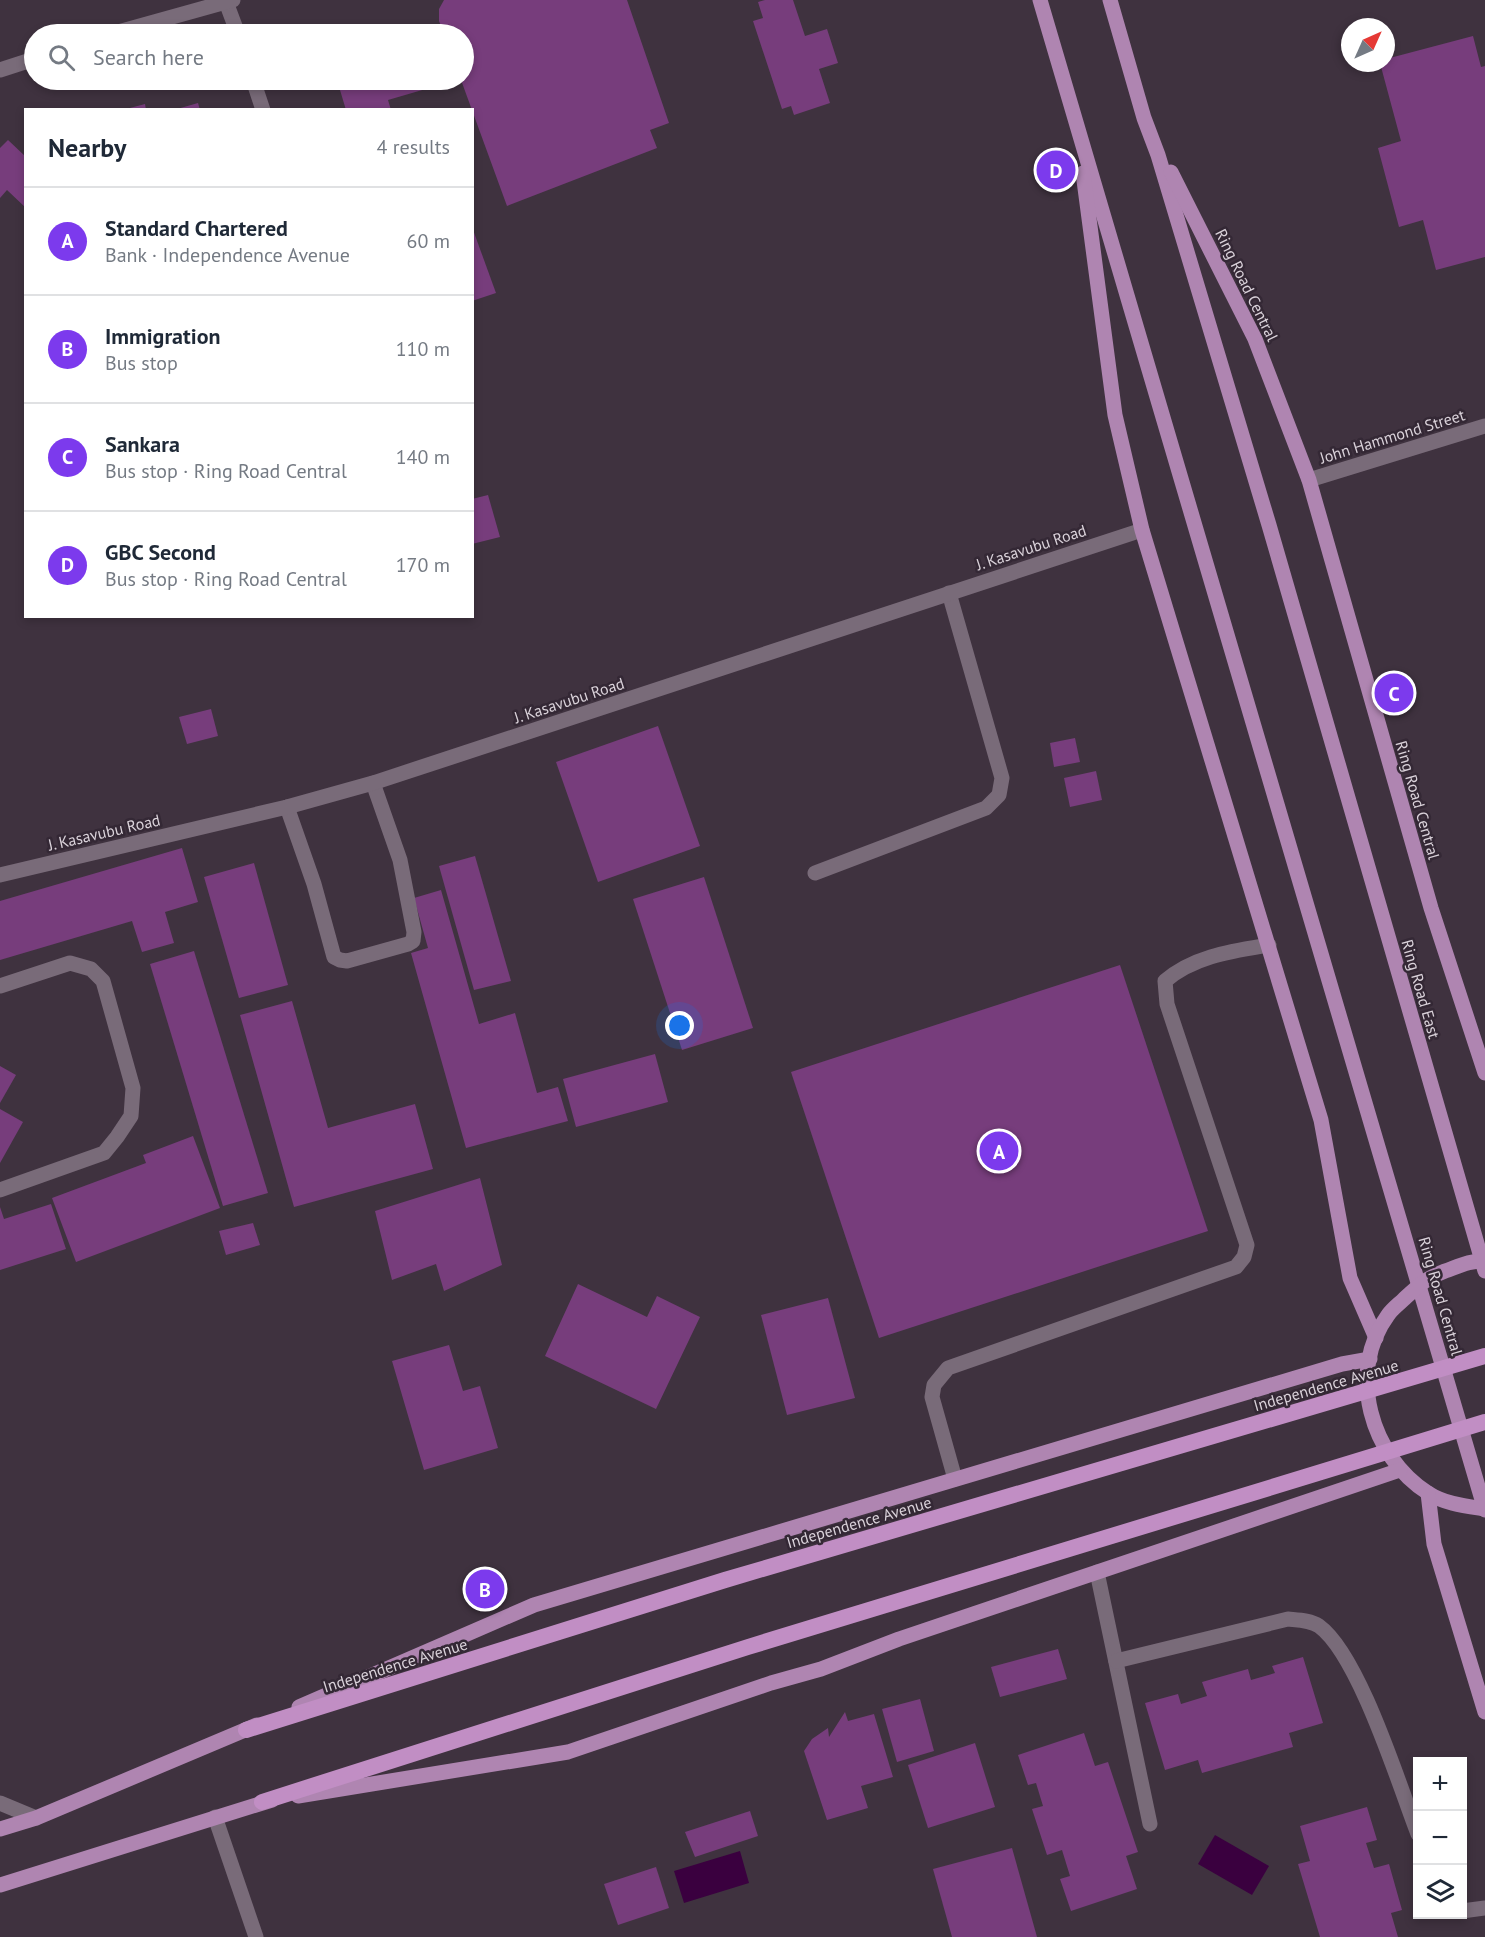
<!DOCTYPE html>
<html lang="en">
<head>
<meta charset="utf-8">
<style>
  :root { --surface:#fff; --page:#f2f2f3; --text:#1f2937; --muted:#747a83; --line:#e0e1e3; --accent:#7c3aed }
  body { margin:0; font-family:"PT Sans",sans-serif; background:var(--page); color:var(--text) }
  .controls { position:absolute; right:18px; bottom:18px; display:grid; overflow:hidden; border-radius:0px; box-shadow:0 3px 9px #0003 }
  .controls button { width:54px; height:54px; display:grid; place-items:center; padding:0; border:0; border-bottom:2px solid var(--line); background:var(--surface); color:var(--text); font:30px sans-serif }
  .compass { position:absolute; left:1341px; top:18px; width:54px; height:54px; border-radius:50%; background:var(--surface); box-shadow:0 3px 9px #0003; rotate:45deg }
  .you { position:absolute; left:680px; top:1026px; width:21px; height:21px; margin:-15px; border:4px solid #fff; border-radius:50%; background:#1a73e8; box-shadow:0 0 0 9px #1a73e833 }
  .badge { display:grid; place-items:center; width:39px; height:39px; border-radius:50%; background:var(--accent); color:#fff; font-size:20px; font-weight:700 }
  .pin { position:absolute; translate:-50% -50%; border:3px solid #fff; box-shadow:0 2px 6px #0006 }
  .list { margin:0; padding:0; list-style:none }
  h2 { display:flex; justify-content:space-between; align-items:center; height:78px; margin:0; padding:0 24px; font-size:26px }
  h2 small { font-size:20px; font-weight:400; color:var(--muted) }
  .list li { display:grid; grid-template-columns:39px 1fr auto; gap:18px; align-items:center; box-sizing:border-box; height:108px; padding:0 24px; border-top:2px solid var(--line) }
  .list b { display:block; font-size:22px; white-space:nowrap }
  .list p { margin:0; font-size:20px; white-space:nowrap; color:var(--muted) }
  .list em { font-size:20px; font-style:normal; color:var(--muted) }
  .icon { flex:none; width:33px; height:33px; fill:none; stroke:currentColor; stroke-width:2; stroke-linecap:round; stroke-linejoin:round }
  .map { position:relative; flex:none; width:1485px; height:1937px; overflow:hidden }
  .search { position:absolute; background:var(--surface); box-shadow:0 3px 9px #0003; left:24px; top:24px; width:450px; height:66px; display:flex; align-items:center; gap:15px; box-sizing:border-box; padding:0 21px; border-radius:33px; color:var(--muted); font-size:22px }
  .panel { position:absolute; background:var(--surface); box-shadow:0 3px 9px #0003; left:24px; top:108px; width:450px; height:510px; border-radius:0px }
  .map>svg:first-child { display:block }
  .water { fill:#3a003f }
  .building { fill:#773d7c }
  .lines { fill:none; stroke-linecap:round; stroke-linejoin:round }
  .service { stroke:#796b79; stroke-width:15 }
  .minor { stroke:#796b79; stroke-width:15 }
  .primary { stroke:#af85b1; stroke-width:15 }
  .trunk { stroke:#c18ec4; stroke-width:16 }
  .labels { text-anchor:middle; stroke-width:5; stroke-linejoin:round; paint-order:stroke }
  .street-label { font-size:16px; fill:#dad2da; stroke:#342835 }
</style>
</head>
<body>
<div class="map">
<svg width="1485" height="1937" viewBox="0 0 1485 1937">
  <rect width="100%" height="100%" fill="#3f323f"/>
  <!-- water -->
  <g class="water">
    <path d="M1215,1835L1269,1866L1252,1895L1198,1864Z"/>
    <path d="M740,1851L749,1883L684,1903L674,1871Z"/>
  </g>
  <!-- building -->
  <g class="building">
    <path d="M444,0H627L669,123L650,130L657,148L507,206L461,80H464V34H444L439,21V9Z"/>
    <path d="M765,0H793L805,36L827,29L838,63L819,69L830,103L794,115L791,106L782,109L753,21L763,18L758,2Z"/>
    <path d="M400,24L402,28L417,24L420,34H365Z"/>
    <path d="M1473,36L1481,67L1485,66V257L1436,270L1423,220L1399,227L1378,148L1401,141L1380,63H1386V59Z"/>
    <path d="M337,80H434L436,86L388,100L391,110H346Z"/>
    <path d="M198,103L200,110H177V109Z"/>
    <path d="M145,104L146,110H127L126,109Z"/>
    <path d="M8,140L26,157V208L7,190L0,198V148Z"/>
    <path d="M472,227L496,293L472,301Z"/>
    <path d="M488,495L500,537L472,544V499Z"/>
    <path d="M211,709L218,736L187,744L179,717Z"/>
    <path d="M658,726L700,846L598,882L556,762Z"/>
    <path d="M1075,738L1080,762L1054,767L1050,743Z"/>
    <path d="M1096,771L1102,800L1070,807L1064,778Z"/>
    <path d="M182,848L198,902L165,912L174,943L142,952L132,921L0,960V901Z"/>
    <path d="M475,856L511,981L474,990L439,866Z"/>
    <path d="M254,863L288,985L239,998L204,877Z"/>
    <path d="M704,877L753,1028L682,1050L633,899Z"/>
    <path d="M441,890L479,1024L515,1013L537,1093L558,1087L568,1121L466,1148L411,953L428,948L414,898Z"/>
    <path d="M194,951L268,1193L223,1206L150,964Z"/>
    <path d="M1120,965L1208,1231L879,1338L791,1072Z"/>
    <path d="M292,1001L328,1128L415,1104L433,1169L294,1207L240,1015Z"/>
    <path d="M655,1054L668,1102L576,1127L563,1079Z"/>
    <path d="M0,1066L16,1075L0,1103Z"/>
    <path d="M0,1109L23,1122L0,1163Z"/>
    <path d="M193,1136L220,1208L76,1262L52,1198L146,1163L143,1155Z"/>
    <path d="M480,1178L502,1265L444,1291L436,1264L392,1280L375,1211Z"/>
    <path d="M51,1204L66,1249L0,1270V1207L4,1219Z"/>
    <path d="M253,1223L260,1245L226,1255L219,1231Z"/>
    <path d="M578,1284L647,1317L657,1296L700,1317L656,1409L545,1356Z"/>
    <path d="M828,1298L855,1398L787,1415L761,1315Z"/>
    <path d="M449,1345L463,1391L480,1386L498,1448L424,1470L392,1361Z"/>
    <path d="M1058,1649L1067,1679L1000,1697L991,1667Z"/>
    <path d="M1303,1657L1323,1723L1289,1733L1293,1747L1202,1773L1198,1760L1165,1770L1145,1703L1178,1694L1181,1704L1207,1696L1202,1682L1248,1669L1251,1680L1275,1673L1272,1666Z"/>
    <path d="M920,1699L934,1751L897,1762L882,1709Z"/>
    <path d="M845,1712L848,1721L874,1714L893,1777L861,1786L868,1808L827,1820L804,1751L812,1739L828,1728L829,1737Z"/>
    <path d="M1084,1733L1095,1766L1108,1762L1138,1852L1126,1856L1137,1889L1071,1911L1060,1879L1070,1876L1062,1850L1047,1855L1032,1809L1043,1806L1036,1783L1028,1785L1018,1755Z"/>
    <path d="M975,1743L995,1807L928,1828L908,1765Z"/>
    <path d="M1367,1807L1377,1840L1366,1843L1374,1868L1389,1864L1402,1910L1391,1913L1398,1937H1320L1298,1864L1310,1861L1300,1826Z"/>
    <path d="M750,1811L758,1836L695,1857L685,1832Z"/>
    <path d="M1012,1848L1037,1937H952L933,1869Z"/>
    <path d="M656,1867L669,1908L618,1925L604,1884Z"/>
  </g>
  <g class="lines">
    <!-- service -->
    <g class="service">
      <path d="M226,2L238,34"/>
      <path d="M253,80L263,110"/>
      <path d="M287,807L314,884L334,957L340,960L347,961L408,944L413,941L414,932L400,860L373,783"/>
      <path d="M815,873L986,808L999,795L1002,778L949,593"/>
      <path d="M0,986L70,963L91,969L103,981L133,1088L131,1116L117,1137L104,1153L0,1190"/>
      <path d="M955,1479L932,1397L934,1385L948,1368L1236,1267L1244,1257L1247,1245L1167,1004L1165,981C1194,956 1233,951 1269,945"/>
      <path d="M1097,1572L1150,1824"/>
      <path d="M1116,1661L1288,1619C1298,1620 1310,1620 1319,1626C1359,1655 1399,1785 1418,1834"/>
      <path d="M215,1817L256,1937"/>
      <path d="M1462,1911L1485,1908"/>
    </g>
    <!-- minor -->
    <g class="minor">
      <path d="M111,34L233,0"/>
      <path d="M0,70L34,59"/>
      <path d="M1309,480L1485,426"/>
      <path d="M0,875L287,807L373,783L1142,530"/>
      <path d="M0,1803L36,1818"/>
    </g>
    <!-- primary -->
    <g class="primary">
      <path d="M1040,0L1485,1510"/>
      <path d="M1110,0L1144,118L1158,155L1269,525L1485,1271"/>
      <path d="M1171,172L1255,339L1309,480L1431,908L1485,1073"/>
      <path d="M1083,173L1115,415L1142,530L1321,1120L1350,1278L1376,1338"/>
      <path d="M1485,1261C1471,1260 1459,1266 1445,1271C1425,1279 1420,1284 1404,1299C1399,1304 1392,1309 1388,1315C1346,1372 1371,1457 1428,1493C1445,1504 1465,1506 1485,1509"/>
      <path d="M1428,1493L1434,1544L1485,1712"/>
      <path d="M299,1707L534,1605L1342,1364L1370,1359"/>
      <path d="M298,1796L568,1752L771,1683L821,1669L899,1639L1400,1470"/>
      <path d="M0,1829L36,1818L257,1725"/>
      <path d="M0,1885L272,1800"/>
    </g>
    <!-- trunk -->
    <g class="trunk">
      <path d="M246,1730L725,1580L1485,1356"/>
      <path d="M262,1802L748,1647L1485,1422"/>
    </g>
  </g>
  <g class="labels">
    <!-- street labels -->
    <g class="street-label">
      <text transform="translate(1247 285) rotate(64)" y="6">Ring Road Central</text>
      <text transform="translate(1392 436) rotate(-17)" y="6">John Hammond Street</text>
      <text transform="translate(1031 547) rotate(-18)" y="6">J. Kasavubu Road</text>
      <text transform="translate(569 700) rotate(-18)" y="6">J. Kasavubu Road</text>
      <text transform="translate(1418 800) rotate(74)" y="6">Ring Road Central</text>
      <text transform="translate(104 832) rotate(-13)" y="6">J. Kasavubu Road</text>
      <text transform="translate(1421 989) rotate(74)" y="6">Ring Road East</text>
      <text transform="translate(1441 1296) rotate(74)" y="6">Ring Road Central</text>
      <text transform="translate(1326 1385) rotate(-16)" y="6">Independence Avenue</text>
      <text transform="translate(859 1522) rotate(-16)" y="6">Independence Avenue</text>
      <text transform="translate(395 1665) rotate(-17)" y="6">Independence Avenue</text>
    </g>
  </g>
</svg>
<div class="controls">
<button>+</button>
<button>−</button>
<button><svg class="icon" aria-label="layers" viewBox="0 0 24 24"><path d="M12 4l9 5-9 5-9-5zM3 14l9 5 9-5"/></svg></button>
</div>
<svg class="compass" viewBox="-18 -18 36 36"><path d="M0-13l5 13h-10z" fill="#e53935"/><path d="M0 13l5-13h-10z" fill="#747a83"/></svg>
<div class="you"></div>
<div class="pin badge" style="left:999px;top:1151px">A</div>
<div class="pin badge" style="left:485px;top:1589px">B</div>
<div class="pin badge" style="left:1394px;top:693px">C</div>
<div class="pin badge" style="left:1056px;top:170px">D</div>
<div class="search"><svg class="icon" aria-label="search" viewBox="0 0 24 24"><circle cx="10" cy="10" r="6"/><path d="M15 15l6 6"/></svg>Search here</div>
<section class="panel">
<h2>Nearby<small>4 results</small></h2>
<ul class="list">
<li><span class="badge">A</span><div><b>Standard Chartered</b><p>Bank · Independence Avenue</p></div><em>60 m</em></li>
<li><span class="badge">B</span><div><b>Immigration</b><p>Bus stop</p></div><em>110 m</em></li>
<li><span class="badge">C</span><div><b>Sankara</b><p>Bus stop · Ring Road Central</p></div><em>140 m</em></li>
<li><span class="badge">D</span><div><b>GBC Second</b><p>Bus stop · Ring Road Central</p></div><em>170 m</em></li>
</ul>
</section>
</div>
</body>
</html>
